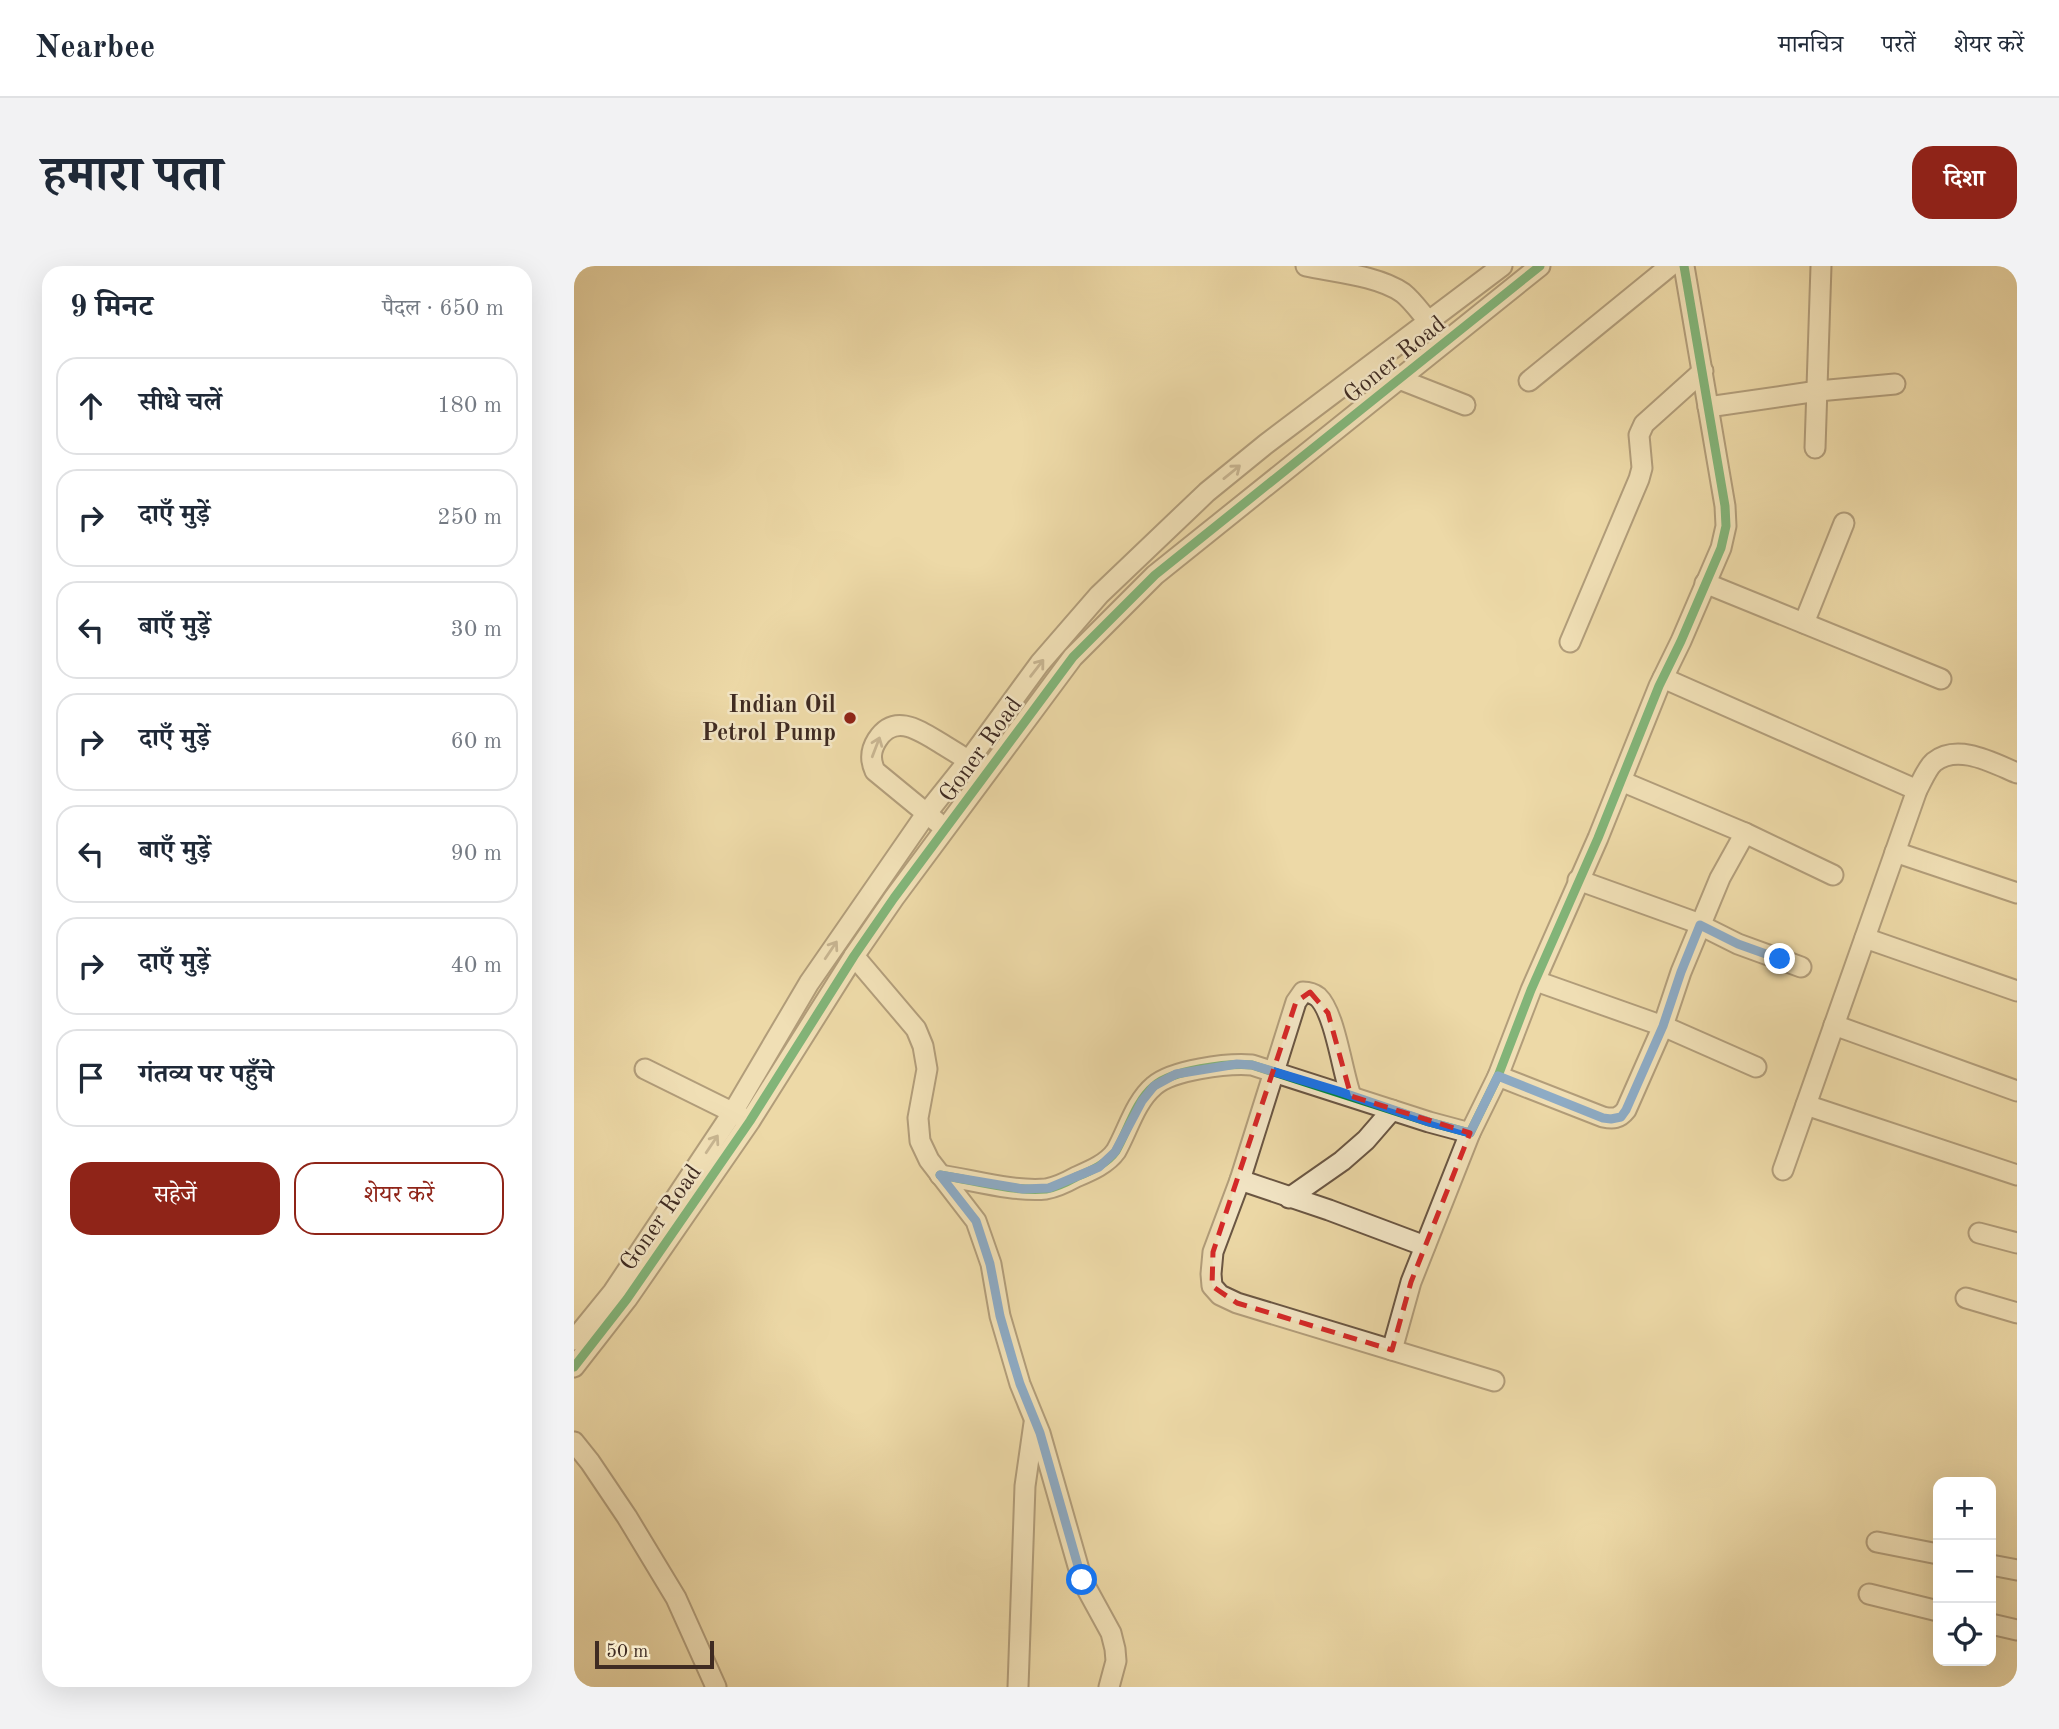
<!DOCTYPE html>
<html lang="hi">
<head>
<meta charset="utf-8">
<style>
  :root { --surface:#fff; --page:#f2f2f3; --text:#1f2937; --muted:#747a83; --line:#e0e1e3; --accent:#8f2418 }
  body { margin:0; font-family:"Old Standard TT","Noto Serif Devanagari",serif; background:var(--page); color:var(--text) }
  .controls { position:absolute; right:21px; bottom:21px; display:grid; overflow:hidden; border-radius:14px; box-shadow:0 7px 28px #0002 }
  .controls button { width:63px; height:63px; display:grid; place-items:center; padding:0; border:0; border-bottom:2px solid var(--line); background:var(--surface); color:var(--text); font:35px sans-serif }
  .scale { position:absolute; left:21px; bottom:18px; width:119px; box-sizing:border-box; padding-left:7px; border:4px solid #3f2b22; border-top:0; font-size:19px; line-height:24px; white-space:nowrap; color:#3f2b22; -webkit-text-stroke:5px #f3e6c6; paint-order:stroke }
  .stop { position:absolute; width:21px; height:21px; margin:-16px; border:5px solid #1a73e8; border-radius:50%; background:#fff }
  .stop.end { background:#1a73e8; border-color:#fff; box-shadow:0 2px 7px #0008 }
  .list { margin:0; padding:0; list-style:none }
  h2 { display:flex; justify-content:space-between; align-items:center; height:91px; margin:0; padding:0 28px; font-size:30px }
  h2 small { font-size:23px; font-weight:400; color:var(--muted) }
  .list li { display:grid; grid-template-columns:46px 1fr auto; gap:21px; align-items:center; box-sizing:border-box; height:98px; margin:0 14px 14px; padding:0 14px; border:2px solid var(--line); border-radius:21px }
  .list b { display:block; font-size:26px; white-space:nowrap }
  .list em { font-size:23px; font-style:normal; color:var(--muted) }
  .actions { display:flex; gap:14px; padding:21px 28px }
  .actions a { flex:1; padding:16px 0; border:2px solid var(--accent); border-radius:21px; text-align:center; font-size:24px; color:var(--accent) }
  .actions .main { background:var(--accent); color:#fff }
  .icon { flex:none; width:38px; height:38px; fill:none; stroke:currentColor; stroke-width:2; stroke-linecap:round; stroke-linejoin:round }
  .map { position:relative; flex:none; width:1443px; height:1421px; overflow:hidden; border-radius:21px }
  header { display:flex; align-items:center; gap:42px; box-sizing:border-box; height:98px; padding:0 35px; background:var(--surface); border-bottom:2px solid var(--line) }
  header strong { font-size:33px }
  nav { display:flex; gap:38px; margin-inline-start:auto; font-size:24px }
  .intro { display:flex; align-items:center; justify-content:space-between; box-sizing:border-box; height:168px; padding:0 42px }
  h1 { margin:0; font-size:49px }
  .button { padding:18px 32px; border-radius:21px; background:var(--accent); color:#fff; font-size:24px; font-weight:700 }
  main { display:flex; gap:42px; padding:0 42px }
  aside { flex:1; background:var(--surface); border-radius:21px; box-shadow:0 7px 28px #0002 }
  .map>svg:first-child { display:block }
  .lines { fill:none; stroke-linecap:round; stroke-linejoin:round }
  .minor-casing { stroke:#6a5643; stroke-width:23 }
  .minor { stroke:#f3e6c6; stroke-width:19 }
  .cycleway-casing { stroke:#f3e6c6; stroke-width:13 }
  .cycleway { stroke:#00873e; stroke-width:9 }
  .oneway { stroke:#998874 }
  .route { stroke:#1a73e8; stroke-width:9 }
  .marked { fill:none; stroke:#d62828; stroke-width:5; stroke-dasharray:14 9; stroke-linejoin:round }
  .poi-dot { fill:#8f2418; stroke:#f3e6c6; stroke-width:2.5 }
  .labels { text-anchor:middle; stroke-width:5; stroke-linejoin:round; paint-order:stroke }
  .street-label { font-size:24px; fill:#3f2b22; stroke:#f3e6c6 }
  .poi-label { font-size:24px; font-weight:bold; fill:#3f2b22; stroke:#f3e6c6; text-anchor:end }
</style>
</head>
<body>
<header>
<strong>Nearbee</strong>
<nav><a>मानचित्र</a><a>परतें</a><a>शेयर करें</a></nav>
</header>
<div class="intro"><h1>हमारा पता</h1><a class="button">दिशा</a></div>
<main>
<aside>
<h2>9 मिनट<small>पैदल · 650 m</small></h2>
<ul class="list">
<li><svg class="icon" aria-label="ahead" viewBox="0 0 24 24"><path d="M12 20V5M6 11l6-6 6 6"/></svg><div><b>सीधे चलें</b></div><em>180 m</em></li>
<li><svg class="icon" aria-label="right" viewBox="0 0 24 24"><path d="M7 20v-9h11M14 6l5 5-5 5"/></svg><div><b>दाएँ मुड़ें</b></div><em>250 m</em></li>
<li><svg class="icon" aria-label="left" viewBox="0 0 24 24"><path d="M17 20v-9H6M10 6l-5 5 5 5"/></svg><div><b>बाएँ मुड़ें</b></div><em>30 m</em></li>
<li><svg class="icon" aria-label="right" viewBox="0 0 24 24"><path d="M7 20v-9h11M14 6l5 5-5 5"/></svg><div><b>दाएँ मुड़ें</b></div><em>60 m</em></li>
<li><svg class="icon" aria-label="left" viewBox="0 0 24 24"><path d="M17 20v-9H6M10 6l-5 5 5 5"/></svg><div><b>बाएँ मुड़ें</b></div><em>90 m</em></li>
<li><svg class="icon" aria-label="right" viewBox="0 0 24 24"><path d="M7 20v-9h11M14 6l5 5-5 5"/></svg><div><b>दाएँ मुड़ें</b></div><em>40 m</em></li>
<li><svg class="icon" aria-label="arrive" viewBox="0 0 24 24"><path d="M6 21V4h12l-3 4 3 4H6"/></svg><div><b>गंतव्य पर पहुँचे</b></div></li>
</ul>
<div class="actions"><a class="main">सहेजें</a><a>शेयर करें</a></div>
</aside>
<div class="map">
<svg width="1443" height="1421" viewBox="0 0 1443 1421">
  <rect width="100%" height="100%" fill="#edd9a7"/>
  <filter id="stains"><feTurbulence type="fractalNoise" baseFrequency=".00286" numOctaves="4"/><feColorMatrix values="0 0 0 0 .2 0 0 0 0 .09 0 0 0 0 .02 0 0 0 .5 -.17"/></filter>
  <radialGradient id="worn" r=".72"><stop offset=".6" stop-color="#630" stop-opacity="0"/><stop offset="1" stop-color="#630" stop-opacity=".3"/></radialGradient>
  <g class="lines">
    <defs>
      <g id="minor">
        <path d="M732,0C761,6 805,10 829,27C839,35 847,47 855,56"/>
        <path d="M825,113L891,139"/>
        <path d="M955,115L1096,0"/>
        <path d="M1134,141L1244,125L1321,118"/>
        <path d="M1241,182L1247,0"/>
        <path d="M1131,317L1367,413"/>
        <path d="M1230,357L1270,257"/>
        <path d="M996,376L1065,213L1068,202L1065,169L1070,158L1129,105"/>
        <path d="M1089,412L1343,524"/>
        <path d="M1047,515L1171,567L1259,609"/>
        <path d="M363,556L301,505C296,494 296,485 303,474C321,446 346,465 368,478C381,486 393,493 405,502"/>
        <path d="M1321,586L1443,627"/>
        <path d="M1004,614L1118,655L1164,678L1227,701"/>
        <path d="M1291,672L1443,725"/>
        <path d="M280,690L342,763L349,780L353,803L344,852L346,875L355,894L402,955L417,998L426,1050L446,1118L466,1167L508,1314L537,1367L541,1383L542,1395L535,1421"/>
        <path d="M962,715L1089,760L1182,801"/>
        <path d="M1260,759L1443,825"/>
        <path d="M71,803L168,851"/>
        <path d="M924,810L1029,851C1039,853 1045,853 1052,844L1089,760L1107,706L1146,612L1171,567"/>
        <path d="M777,830C768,805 761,747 744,731C739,727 734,726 729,726L722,736L666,914L639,986L637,1008L638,1020L646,1029L663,1037L920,1115"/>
        <path d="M1232,839L1443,909"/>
        <path d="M1209,904L1343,524C1348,515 1353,502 1360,496C1384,477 1419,497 1443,507"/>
        <path d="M366,909C399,914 439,926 472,923C483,921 493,916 502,911C516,905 533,898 542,885C554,864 561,836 580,820C598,804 653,797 678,799L855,856L896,867L924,810L957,724L1024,572L1085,420L1107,375L1147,282L1152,260L1151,240L1110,0"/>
        <path d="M666,914L755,944L851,980"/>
        <path d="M715,932L768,895L792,874L818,844"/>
        <path d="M1405,967L1443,977"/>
        <path d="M1392,1032L1443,1047"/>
        <path d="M0,1074L39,1026L159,846L235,717L352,548L395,494L466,397L525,329L633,226L692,178L928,0"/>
        <path d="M818,1084L837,1016L896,867"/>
        <path d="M0,1101L53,1033L176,855L280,690L320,632L499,391L581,309L966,0"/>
        <path d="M0,1176L16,1196L53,1251L102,1332L142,1421"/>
        <path d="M1303,1276L1364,1288"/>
        <path d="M1417,1299L1443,1304"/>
        <path d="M1295,1328L1364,1345"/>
        <path d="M1417,1358L1443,1364"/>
        <path d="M444,1421L451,1220L460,1157"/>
      </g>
    </defs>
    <!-- minor casing -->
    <use href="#minor" class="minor-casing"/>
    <!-- minor -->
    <use href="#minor" class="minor"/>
    <defs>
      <g id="cycleway">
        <path d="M366,909C399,914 439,926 472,923C483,921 493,916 502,911C516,905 533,898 542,885C554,864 561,836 580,820C598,804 653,797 678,799L855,856L896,867L924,810L957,724L1024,572L1085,420L1107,375L1147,282L1152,260L1151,240L1110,0"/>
        <path d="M0,1101L53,1033L176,855L280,690L320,632L499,391L581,309L966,0"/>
      </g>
    </defs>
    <!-- cycleway casing -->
    <use href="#cycleway" class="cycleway-casing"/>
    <!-- cycleway -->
    <use href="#cycleway" class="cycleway"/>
  </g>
  <!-- one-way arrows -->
  <defs><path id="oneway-shaft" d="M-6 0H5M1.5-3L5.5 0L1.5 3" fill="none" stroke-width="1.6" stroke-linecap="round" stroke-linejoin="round" transform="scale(1.75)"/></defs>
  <g class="oneway">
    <use href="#oneway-shaft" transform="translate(658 206) rotate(-39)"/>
    <use href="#oneway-shaft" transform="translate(463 402) rotate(-52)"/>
    <use href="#oneway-shaft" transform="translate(302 481) rotate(-69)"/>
    <use href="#oneway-shaft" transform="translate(257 684) rotate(-56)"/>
    <use href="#oneway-shaft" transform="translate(138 878) rotate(-56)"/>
  </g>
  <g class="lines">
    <!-- route -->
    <path class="route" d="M508,1314L466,1167L446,1118L439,1095L426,1050L416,998L402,955L366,909L449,923L475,922L525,901L541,886L568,835L580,820L602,808L663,798L678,799L764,825L855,856L896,867L924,810L1029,852L1037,853L1047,851L1052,844L1089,760L1107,706L1126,659L1164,678L1206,693"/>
  </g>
  <!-- marked area -->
  <path d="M0 0H1443V1421H0ZM736,726L754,747L777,830L896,867L837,1016L818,1084L663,1037L638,1020L639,986L722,736Z" fill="#edd9a7" fill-opacity=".55" fill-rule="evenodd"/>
  <path class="marked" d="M736,726L754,747L777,830L896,867L837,1016L818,1084L663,1037L638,1020L639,986L722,736Z"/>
  <!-- markers -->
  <circle class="poi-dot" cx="276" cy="452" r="7"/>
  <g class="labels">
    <!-- street labels -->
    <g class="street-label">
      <text transform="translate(820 93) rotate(-39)" y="8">Goner Road</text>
      <text transform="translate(406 483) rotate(-54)" y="8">Goner Road</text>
      <text transform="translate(86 951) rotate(-55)" y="8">Goner Road</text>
    </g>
    <!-- poi labels -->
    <g class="poi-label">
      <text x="262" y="446">Indian Oil<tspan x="262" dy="28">Petrol Pump</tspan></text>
    </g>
  </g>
  <rect width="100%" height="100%" filter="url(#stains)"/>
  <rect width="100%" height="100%" fill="url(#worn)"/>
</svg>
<div class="controls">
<button>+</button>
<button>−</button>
<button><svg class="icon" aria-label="locate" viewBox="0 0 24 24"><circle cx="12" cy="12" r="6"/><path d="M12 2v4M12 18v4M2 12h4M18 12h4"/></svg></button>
</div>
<div class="scale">50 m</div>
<div class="stop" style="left:508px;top:1314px"></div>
<div class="stop end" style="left:1206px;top:693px"></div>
</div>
</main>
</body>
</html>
